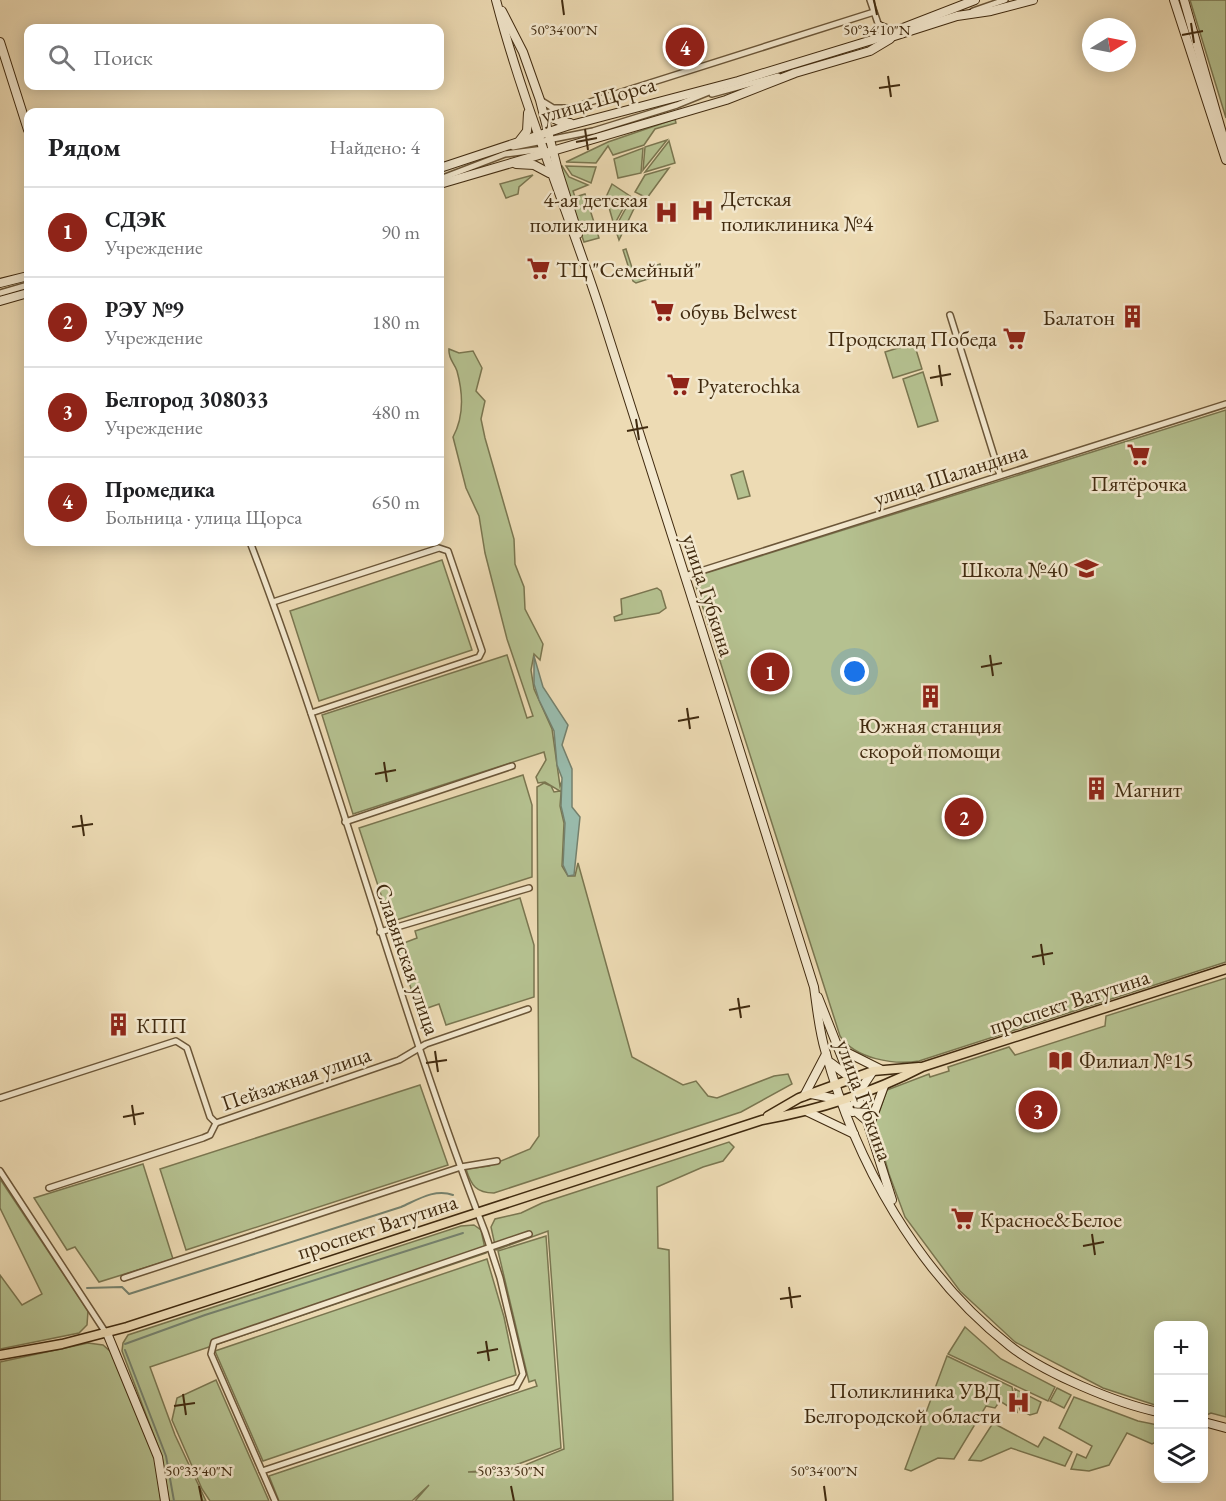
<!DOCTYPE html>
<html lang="ru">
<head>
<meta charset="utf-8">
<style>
  :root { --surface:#fff; --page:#f6f6f6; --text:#202124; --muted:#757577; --line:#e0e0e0; --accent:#8f2418 }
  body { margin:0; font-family:"EB Garamond",serif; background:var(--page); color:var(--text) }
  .controls { position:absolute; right:18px; bottom:18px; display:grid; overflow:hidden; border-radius:12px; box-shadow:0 3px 15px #0003 }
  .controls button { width:54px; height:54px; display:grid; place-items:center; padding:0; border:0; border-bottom:2px solid var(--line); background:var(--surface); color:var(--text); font:30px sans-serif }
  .compass { position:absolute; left:1082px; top:18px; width:54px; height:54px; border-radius:50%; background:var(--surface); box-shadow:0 3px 15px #0003; rotate:80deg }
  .you { position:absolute; left:855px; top:672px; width:21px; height:21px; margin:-15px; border:4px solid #fff; border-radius:50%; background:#1a73e8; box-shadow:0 0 0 9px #1a73e833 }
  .badge { display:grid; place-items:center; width:39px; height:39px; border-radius:50%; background:var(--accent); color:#fff; font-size:20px; font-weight:700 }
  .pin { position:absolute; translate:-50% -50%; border:3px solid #fff; box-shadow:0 2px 6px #0006 }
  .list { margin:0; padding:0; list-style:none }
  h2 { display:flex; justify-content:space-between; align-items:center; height:78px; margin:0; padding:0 24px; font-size:26px }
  h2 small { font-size:20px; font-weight:400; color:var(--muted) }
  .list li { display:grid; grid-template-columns:39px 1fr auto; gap:18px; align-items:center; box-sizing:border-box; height:90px; padding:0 24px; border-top:2px solid var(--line) }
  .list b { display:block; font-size:22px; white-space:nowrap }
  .list p { margin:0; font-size:20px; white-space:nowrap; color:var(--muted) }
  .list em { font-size:20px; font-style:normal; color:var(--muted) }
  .icon { flex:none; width:33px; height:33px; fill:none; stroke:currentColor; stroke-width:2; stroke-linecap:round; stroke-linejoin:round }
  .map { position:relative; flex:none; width:1226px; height:1501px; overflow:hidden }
  .search { position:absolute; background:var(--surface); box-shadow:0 3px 15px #0003; left:24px; top:24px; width:420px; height:66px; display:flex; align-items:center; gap:15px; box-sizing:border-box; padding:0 21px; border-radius:12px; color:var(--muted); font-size:22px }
  .panel { position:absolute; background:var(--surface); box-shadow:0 3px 15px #0003; left:24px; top:108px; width:420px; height:438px; border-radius:12px }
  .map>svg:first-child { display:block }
  .green { fill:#b5c190; stroke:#7a7650; stroke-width:1.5 }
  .water { fill:#99bbac; stroke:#75816d; stroke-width:1.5 }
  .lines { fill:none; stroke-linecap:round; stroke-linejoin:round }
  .stream { stroke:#75816d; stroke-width:2 }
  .street-casing { stroke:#6b5638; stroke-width:8 }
  .secondary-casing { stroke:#402a0f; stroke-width:10 }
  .primary-casing { stroke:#402a0f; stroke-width:11 }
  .street { stroke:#f3e8ce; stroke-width:5 }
  .secondary { stroke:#f3e8ce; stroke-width:8 }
  .primary { stroke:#eddbb4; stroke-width:8 }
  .ticks { fill:none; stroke:#402a0f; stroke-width:2 }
  .labels { text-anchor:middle; stroke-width:5; stroke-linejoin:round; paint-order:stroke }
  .street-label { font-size:22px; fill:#402a0f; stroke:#f3e8ce }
  .poi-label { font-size:22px; fill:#402a0f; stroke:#f3e8ce; text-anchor:start }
  .ticks-label { font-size:15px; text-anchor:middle; fill:#402a0f; stroke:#f3e8ce; stroke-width:5; stroke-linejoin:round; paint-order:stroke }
</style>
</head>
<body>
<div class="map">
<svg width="1226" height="1501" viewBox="0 0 1226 1501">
  <rect width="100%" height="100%" fill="#eddbb4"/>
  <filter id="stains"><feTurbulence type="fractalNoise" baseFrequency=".00333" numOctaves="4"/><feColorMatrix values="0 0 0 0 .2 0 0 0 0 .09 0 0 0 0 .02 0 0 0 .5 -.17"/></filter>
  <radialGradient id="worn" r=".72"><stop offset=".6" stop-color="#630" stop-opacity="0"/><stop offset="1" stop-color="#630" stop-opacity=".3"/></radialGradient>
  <!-- green -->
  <g class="green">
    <path d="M1190,0H1226V118Z"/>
    <path d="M675,119L676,123L655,129L644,145L613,155L608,146L596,163L566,162L608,142Z"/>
    <path d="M667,140L643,170L645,147Z"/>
    <path d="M669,141L675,163L645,172Z"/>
    <path d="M643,148L641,173L618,178L614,159Z"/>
    <path d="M562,166L569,177L588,185L573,191L575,197L585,194L599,238L584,242L561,175L560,167Z"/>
    <path d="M566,166L596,167L591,183L572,175Z"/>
    <path d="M669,168L647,198L635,192L645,175Z"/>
    <path d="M533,175L519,187L518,194L506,198L500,184Z"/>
    <path d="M612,184L630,196L614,225L606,197Z"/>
    <path d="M632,197L638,200L619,240L615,228Z"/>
    <path d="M626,249L634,274L660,264L663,274L636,283L633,281L623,250Z"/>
    <path d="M914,343L922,369L893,378L885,352Z"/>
    <path d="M449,349L459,353L473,351L482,368L476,391L485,401L481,419L485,438L514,539L515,564L524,587L525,609L543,644L540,660L534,654L531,670L534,689L552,729L560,786L562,781L560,806L564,823L562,866L568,876H575L578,863L632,1057L683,1085L696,1081L708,1096L717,1098L774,1076L788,1074L792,1084L741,1112L494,1193C476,1193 471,1185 466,1169L489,1166L530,1149L539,1136L537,787L544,783L551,786L554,792L560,791L545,782L538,783L536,777L546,760L544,752L353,814L322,715L507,655L527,718L533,716L507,639L485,553L479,516L466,488L453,437C464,417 463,393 457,371C454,362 448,359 449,349Z"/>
    <path d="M923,372L938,421L918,427L903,379Z"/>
    <path d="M1226,410V962L919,1061C894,1065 855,1059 840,1036L696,586L697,578L703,574Z"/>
    <path d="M743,471L750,496L738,499L731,475Z"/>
    <path d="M442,560L472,650L319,701L290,611Z"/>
    <path d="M657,588L661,591L666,608L659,613L615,621L614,617L622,614L621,599Z"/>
    <path d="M523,775L532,805V877L390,922L359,828Z"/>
    <path d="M520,898L534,945V997L446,1025L439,1004L419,1011L396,946L417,938L415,931Z"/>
    <path d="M1226,978V1417L1211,1413L1204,1416V1326H1158V1406L1103,1388L1015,1342L960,1291L905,1217L889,1174L875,1124L887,1090L929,1074L930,1077L949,1071L948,1067L1009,1047L1015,1055L1105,1026L1106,1016Z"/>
    <path d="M420,1085L448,1165L186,1250L160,1169Z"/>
    <path d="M729,1142L734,1147L723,1161L703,1167L657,1187L658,1248L669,1250L673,1501H415L429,1485L412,1501H279L269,1476L537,1386L535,1380L529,1382L498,1251L546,1236L561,1448L505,1469L468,1472H508L564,1449L548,1231L496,1250L491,1227L495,1219L521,1213L542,1203Z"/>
    <path d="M143,1164L173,1259L99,1282L75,1247L67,1250L34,1198Z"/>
    <path d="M0,1179L88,1311L87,1325L79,1333L0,1349V1275L22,1305L42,1294L0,1208Z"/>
    <path d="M474,1225L481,1230L486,1253L150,1367L175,1435L206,1501H169L162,1457L122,1351L123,1343L128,1335L461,1226Z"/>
    <path d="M487,1259L504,1317L516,1375L263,1461L215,1351Z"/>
    <path d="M965,1327L1001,1359L1055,1387L1048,1401L948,1354Z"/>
    <path d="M88,1343L103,1345L111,1352L155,1458L161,1501H0V1362Z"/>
    <path d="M947,1356L1012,1387L1017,1412L1000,1401L995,1408L986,1406L954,1459L938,1458L911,1471L905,1469Z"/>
    <path d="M216,1380L269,1501H210L202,1489L172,1420L177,1398Z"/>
    <path d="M1057,1388L1071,1395L1064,1408L1050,1401Z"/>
    <path d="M1015,1389L1041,1402L1037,1413L1030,1415L1020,1410Z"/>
    <path d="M1074,1397L1138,1421L1158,1425V1441L1152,1444L1127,1433L1109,1465L1089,1471L1071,1469L1077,1454L1086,1458L1092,1446L1059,1428Z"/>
    <path d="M993,1423L1038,1447L1044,1437L1072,1452L1065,1466L1011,1448L981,1461L969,1460Z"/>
  </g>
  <!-- water -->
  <path class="water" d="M534,656L543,687L568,725L562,745L572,769V807L580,817L574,875L568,876L563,865L565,823L561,806L562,778L557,765L554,731L539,700L534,684Z"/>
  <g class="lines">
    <!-- stream -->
    <g class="stream">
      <path d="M87,1288L122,1287L129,1294L401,1207C417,1200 435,1188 453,1195"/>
      <path d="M125,1344L205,1315L463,1233"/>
      <path d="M125,1350L166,1456L174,1501"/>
    </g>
    <defs>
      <g id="street">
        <path d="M870,0L883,38"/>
        <path d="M973,11L1005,0"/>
        <path d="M712,94L778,76"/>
        <path d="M540,100L553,108H571L874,12"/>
        <path d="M513,147L593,131L677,105L714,90"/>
        <path d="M440,179L505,154L544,149"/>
        <path d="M0,293L28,285"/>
        <path d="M950,315L1000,475"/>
        <path d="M250,542C337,769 397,1005 485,1232L500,1278L523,1374L516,1387L262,1471"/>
        <path d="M685,576L1226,404"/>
        <path d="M273,602L439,548L448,551L482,651L479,657L311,713"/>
        <path d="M345,822L512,766"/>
        <path d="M380,932L529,888"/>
        <path d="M0,1098L176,1041L187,1048L210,1117L216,1123"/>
        <path d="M0,1171L106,1333"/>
        <path d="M49,1188L203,1138L210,1135L216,1123L399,1060L426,1044L528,1009"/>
        <path d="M124,1278L461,1167L497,1161"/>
        <path d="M275,1501L211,1354L214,1342L529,1234"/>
      </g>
      <g id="secondary">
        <path d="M496,0C524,108 568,210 602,316C674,539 744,764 814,987C817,1008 819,1030 825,1050C855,1162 918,1274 1010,1346C1044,1373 1116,1403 1158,1412"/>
        <path d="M1174,0L1226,160"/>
        <path d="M1184,0L1226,147"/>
        <path d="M502,11L523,52L540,100L558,171L578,234"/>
        <path d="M879,26L892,31"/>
        <path d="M885,39L957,16L991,11L1033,0"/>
        <path d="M0,42L28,130"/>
        <path d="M544,114L563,123H570"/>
        <path d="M520,140L527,131L528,113"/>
        <path d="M516,164L534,165L549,173"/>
        <path d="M440,168L567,126L738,81L872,40L975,0"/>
        <path d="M440,184L726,100L795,73L870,51L890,39"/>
        <path d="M0,283L28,276"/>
        <path d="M0,301L28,293"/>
        <path d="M818,997L867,1121L892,1200"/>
        <path d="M840,1049L880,1069"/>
        <path d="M831,1063L852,1079"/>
        <path d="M811,1094L842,1100L866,1120"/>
        <path d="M804,1096L826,1054"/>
        <path d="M808,1112L854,1134"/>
        <path d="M852,1112L857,1095L873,1071"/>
        <path d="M869,1127L884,1086"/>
        <path d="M107,1333L158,1457L165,1501"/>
        <path d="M1204,1422L1226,1428"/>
      </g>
      <g id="primary">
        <path d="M768,1116L799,1098L873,1071L919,1067"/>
        <path d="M0,1355L62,1344L127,1327L762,1120C818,1110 872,1093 922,1067L1226,969"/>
      </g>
    </defs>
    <!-- street casing -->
    <use href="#street" class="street-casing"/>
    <!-- secondary casing -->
    <use href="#secondary" class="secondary-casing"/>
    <!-- primary casing -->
    <use href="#primary" class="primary-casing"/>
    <!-- street -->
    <use href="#street" class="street"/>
    <!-- secondary -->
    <use href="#secondary" class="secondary"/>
    <!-- primary -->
    <use href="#primary" class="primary"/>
  </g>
  <!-- ticks -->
  <path class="ticks" d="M562,0L564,15M874,0L877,15M1191,23L1194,43M1182,35L1203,31M888,76L891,97M879,88L900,85M585,129L588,150M576,142L597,138M939,365L942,386M930,378L951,374M636,419L639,440M627,431L648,427M990,655L993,676M981,667L1002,663M687,708L690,729M678,721L699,717M384,762L387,782M375,774L396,770M81,815L84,836M72,827L93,824M1041,944L1044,965M1032,957L1053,953M738,998L741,1018M729,1010L750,1006M435,1051L438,1072M426,1063L447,1060M132,1105L135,1125M123,1117L144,1113M1092,1234L1095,1255M1083,1246L1104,1242M789,1287L792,1308M780,1299L801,1296M486,1341L489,1361M477,1353L498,1349M183,1394L186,1415M174,1406L195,1403M199,1486L202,1501M511,1486L514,1501M824,1486L826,1501"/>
  <!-- icons -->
  <defs>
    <symbol id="hospital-bare" viewBox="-9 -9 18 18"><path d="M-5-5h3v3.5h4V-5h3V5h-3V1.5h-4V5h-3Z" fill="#8f2418" stroke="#f3e8ce" stroke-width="2.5" paint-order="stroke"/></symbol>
    <symbol id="supermarket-bare" viewBox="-9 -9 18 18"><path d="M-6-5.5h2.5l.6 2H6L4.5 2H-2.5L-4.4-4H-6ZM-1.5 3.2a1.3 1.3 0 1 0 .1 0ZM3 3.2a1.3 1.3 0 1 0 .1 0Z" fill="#8f2418" stroke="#f3e8ce" stroke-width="2.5" paint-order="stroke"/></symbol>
    <symbol id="building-bare" viewBox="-9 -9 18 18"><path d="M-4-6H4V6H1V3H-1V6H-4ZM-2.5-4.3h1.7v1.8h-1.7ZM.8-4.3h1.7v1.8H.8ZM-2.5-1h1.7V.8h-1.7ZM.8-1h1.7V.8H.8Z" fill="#8f2418" stroke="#f3e8ce" stroke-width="2.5" paint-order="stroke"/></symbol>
    <symbol id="school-bare" viewBox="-9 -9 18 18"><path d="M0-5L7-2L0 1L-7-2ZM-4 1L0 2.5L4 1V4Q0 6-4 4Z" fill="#8f2418" stroke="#f3e8ce" stroke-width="2.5" paint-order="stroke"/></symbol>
    <symbol id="library-bare" viewBox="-9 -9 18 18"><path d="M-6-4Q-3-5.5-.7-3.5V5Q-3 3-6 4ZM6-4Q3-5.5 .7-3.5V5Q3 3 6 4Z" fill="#8f2418" stroke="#f3e8ce" stroke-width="2.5" paint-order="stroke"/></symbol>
  </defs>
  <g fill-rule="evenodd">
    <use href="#hospital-bare" x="686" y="194" width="33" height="33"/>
    <use href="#hospital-bare" x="650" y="196" width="33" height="33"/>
    <use href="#supermarket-bare" x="522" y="252" width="33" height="33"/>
    <use href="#supermarket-bare" x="646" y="294" width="33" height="33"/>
    <use href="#building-bare" x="1116" y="300" width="33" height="33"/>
    <use href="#supermarket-bare" x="998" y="322" width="33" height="33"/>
    <use href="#supermarket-bare" x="662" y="368" width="33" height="33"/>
    <use href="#supermarket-bare" x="1122" y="438" width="33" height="33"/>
    <use href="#school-bare" x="1070" y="552" width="33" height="33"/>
    <use href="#building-bare" x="914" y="680" width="33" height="33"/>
    <use href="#building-bare" x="1080" y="772" width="33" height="33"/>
    <use href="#building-bare" x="102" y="1008" width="33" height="33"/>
    <use href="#library-bare" x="1044" y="1044" width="33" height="33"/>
    <use href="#supermarket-bare" x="946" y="1202" width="33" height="33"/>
    <use href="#hospital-bare" x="1002" y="1386" width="33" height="33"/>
  </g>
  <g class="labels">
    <!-- street labels -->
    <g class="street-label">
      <text transform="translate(598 99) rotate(-16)" y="8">улица Щорса</text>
      <text transform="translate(950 474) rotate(-18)" y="8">улица Шаландина</text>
      <text transform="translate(709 595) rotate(72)" y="8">улица Губкина</text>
      <text transform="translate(408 959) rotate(71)" y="8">Славянская улица</text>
      <text transform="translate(1069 1001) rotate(-18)" y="8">проспект Ватутина</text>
      <text transform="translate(296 1078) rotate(-19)" y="8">Пейзажная улица</text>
      <text transform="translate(865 1100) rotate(70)" y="8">улица Губкина</text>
      <text transform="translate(377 1226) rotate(-18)" y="8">проспект Ватутина</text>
    </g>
    <!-- poi labels -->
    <g class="poi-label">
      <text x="721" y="206">Детская<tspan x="721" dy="25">поликлиника №4</tspan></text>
      <text x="648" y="207" text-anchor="end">4-ая детская<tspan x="648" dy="25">поликлиника</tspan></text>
      <text x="556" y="277">ТЦ "Семейный"</text>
      <text x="680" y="319">обувь Belwest</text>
      <text x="1115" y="325" text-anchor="end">Балатон</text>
      <text x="997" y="346" text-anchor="end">Продсклад Победа</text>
      <text x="697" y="393">Pyaterochka</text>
      <text x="1139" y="491" text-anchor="middle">Пятёрочка</text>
      <text x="1068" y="577" text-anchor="end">Школа №40</text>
      <text x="930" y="733" text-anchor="middle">Южная станция<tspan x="930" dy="25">скорой помощи</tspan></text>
      <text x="1114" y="797">Магнит</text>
      <text x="136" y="1033">КПП</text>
      <text x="1079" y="1068">Филиал №15</text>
      <text x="980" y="1227">Красное&amp;Белое</text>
      <text x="1001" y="1398" text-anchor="end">Поликлиника УВД<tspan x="1001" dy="25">Белгородской области</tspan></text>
    </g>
  </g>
  <g class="ticks-label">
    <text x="564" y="35">50°34'00"N</text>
    <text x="877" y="35">50°34'10"N</text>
    <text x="199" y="1476">50°33'40"N</text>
    <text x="511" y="1476">50°33'50"N</text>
    <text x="824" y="1476">50°34'00"N</text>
  </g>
  <rect width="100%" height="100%" filter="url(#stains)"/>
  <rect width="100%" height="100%" fill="url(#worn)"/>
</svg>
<div class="controls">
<button>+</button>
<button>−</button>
<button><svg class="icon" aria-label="layers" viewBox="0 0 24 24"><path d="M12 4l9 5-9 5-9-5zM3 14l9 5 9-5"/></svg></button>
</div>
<svg class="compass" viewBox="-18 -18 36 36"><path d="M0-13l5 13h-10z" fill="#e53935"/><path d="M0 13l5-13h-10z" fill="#757577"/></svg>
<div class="you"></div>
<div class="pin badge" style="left:770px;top:672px">1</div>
<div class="pin badge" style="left:964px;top:817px">2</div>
<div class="pin badge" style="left:1038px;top:1110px">3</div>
<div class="pin badge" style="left:685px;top:47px">4</div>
<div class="search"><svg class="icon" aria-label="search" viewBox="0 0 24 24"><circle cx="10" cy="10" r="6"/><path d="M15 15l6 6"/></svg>Поиск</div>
<section class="panel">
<h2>Рядом<small>Найдено: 4</small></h2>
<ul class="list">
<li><span class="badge">1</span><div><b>СДЭК</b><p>Учреждение</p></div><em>90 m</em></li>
<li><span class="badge">2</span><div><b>РЭУ №9</b><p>Учреждение</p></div><em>180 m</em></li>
<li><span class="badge">3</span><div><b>Белгород 308033</b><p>Учреждение</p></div><em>480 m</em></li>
<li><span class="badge">4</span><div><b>Промедика</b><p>Больница · улица Щорса</p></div><em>650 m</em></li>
</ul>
</section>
</div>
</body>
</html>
